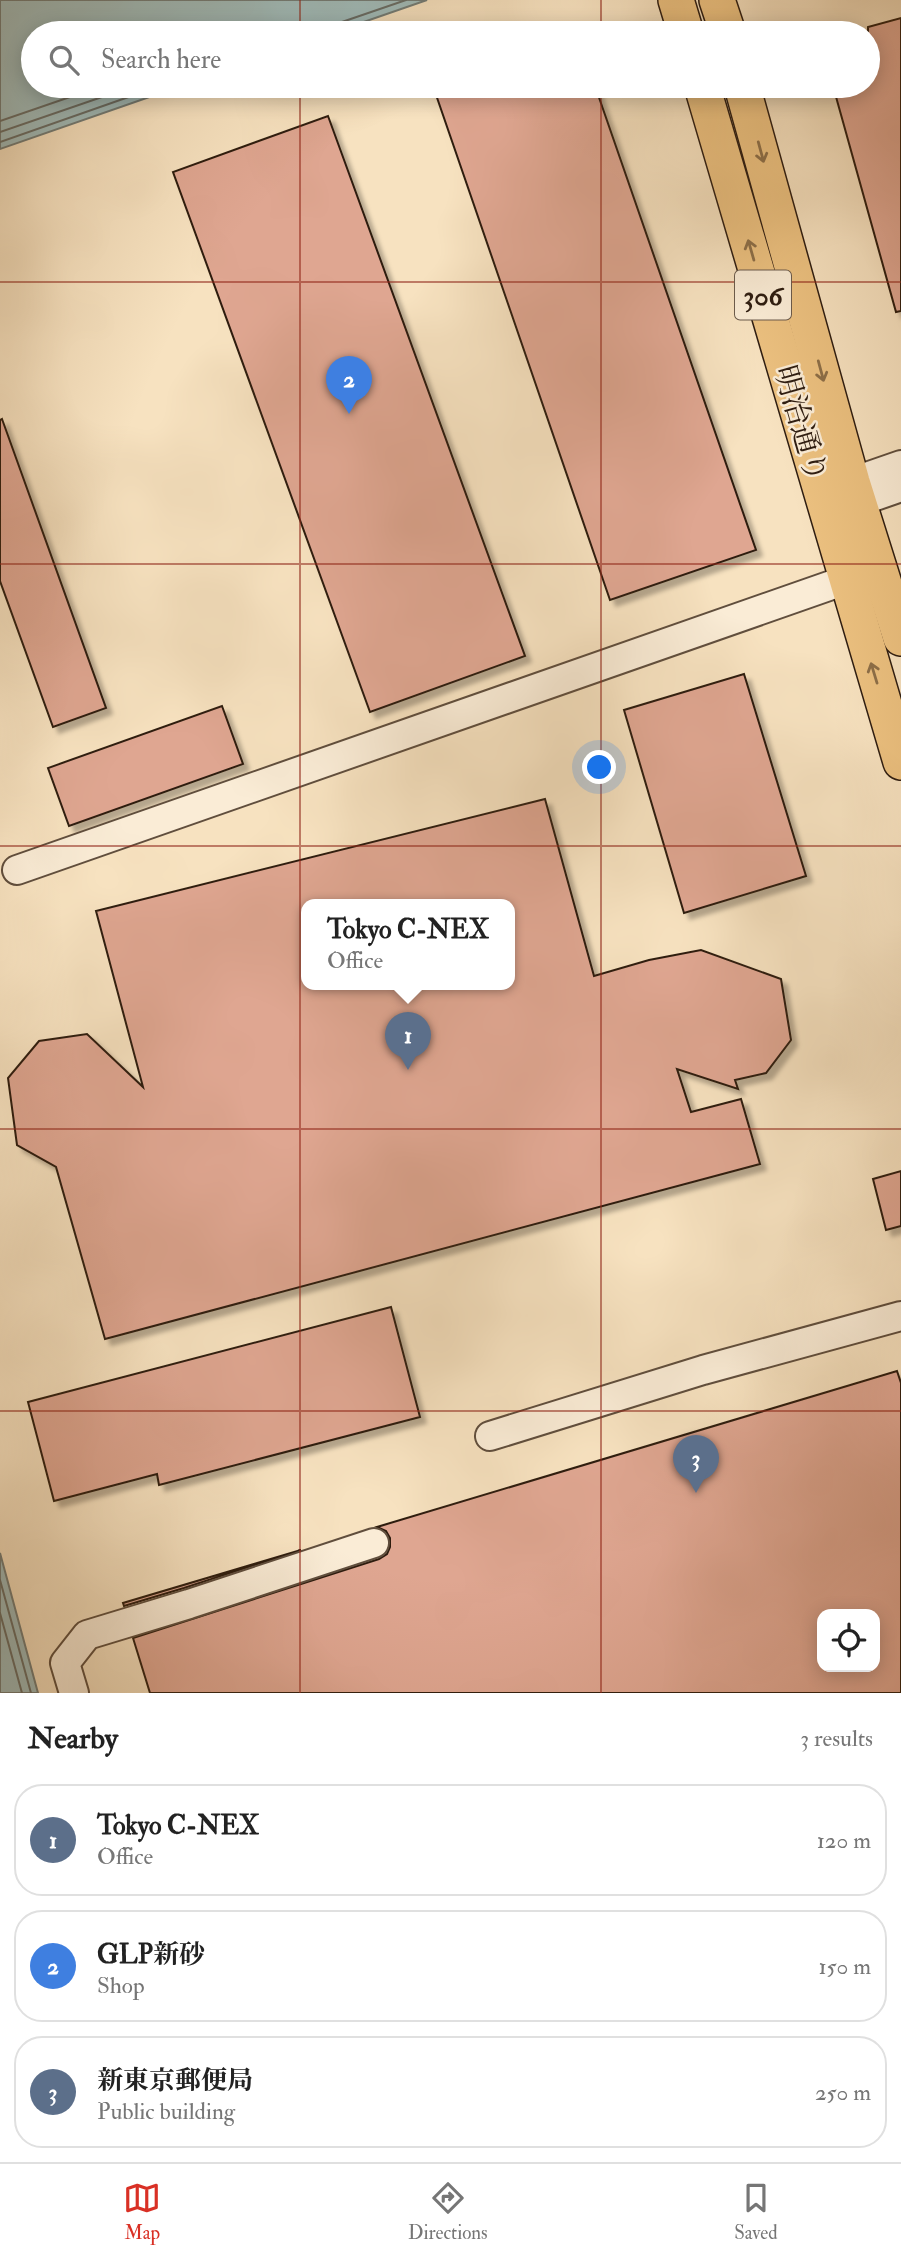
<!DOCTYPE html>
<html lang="en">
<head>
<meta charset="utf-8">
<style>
  :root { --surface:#fff; --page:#f6f6f6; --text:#222; --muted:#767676; --line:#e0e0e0; --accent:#d93025 }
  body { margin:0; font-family:"IM FELL Double Pica","Noto Serif JP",serif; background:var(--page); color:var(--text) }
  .controls { position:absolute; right:21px; bottom:21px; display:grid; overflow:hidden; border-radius:14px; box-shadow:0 4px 18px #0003 }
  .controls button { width:63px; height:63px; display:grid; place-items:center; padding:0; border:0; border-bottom:2px solid var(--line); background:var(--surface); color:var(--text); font:35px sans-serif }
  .you { position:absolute; left:600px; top:768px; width:24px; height:24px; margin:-18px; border:5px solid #fff; border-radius:50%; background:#1a73e8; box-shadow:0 0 0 10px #1a73e833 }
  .badge { display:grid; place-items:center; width:46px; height:46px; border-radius:50%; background:var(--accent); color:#fff; font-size:23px; font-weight:700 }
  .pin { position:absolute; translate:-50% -58px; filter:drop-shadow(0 2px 4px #0008) }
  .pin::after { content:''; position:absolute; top:37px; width:24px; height:21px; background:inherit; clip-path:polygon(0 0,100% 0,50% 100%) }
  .popup { position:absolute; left:301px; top:899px; width:214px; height:91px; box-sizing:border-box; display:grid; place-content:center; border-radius:14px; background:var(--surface); filter:drop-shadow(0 2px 5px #0005); font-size:23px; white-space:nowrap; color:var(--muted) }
  .popup b { font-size:26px; color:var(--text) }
  .popup::after { content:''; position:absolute; left:50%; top:100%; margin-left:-14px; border:14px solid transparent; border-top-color:var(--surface) }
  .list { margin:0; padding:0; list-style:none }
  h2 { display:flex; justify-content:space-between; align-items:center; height:91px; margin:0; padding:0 28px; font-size:30px }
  h2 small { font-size:23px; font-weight:400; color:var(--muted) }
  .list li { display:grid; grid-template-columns:46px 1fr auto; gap:21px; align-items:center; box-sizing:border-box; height:112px; margin:0 14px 14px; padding:0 14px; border:2px solid var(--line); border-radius:28px }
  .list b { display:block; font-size:26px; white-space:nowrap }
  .list p { margin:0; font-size:23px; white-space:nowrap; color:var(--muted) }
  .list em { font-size:23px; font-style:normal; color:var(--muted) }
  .icon { flex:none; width:38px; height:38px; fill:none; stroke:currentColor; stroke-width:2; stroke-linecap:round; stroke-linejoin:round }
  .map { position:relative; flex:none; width:901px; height:1693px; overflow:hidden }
  .search { position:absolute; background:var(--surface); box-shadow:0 4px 18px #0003; left:21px; right:21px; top:21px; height:77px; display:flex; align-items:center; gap:18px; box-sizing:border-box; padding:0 24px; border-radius:38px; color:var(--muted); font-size:26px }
  .sheet { height:469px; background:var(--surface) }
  nav { display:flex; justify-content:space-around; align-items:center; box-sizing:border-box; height:98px; border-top:2px solid var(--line); background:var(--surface); font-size:19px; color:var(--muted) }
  nav a { display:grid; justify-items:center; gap:4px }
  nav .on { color:var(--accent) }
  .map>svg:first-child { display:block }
  .water { fill:#a0bcbb; stroke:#727c77; stroke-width:2 }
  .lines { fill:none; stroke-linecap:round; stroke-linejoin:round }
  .shore { stroke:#676c66; stroke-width:2 }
  .building { fill:#dfa691; stroke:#2e1d11; stroke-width:2; fill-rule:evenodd; filter:url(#shadow) }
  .minor-casing { stroke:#604e3d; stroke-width:32 }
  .major-casing { stroke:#2e1d11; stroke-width:38 }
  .minor { stroke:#faecd6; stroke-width:28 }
  .major { stroke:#ecc180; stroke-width:35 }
  .oneway { stroke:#8d6f48 }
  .grid { fill:none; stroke:#8f2418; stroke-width:2; stroke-opacity:0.55 }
  .labels { text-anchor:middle; stroke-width:5; stroke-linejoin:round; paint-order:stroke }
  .shield { fill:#faecd6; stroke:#6b5b4c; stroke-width:2 }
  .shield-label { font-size:28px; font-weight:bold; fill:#2e1d11 }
  .street-label { font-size:30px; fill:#2e1d11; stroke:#faecd6 }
</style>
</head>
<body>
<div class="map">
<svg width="901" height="1693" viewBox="0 0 901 1693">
  <defs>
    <filter id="shadow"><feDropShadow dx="6" dy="6" stdDeviation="2" flood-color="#0004"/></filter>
  </defs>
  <rect width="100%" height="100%" fill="#f7e2c0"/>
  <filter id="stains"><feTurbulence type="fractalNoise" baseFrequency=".00286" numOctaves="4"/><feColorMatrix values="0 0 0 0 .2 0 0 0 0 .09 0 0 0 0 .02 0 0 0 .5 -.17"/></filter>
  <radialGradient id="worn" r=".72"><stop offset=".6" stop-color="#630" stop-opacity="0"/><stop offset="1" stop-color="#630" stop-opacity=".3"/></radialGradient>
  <!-- water -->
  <g class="water">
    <path d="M0,0H427L332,33H33V86H181L0,149Z"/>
    <path d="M0,1553L38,1693H0Z"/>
  </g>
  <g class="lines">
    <!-- shore -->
    <g class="shore">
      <path d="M334,33L335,27L339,23L406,0"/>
      <path d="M0,121L102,86"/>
      <path d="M0,132L134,86"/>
      <path d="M0,142L160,86"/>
      <path d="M0,1580L31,1693"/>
      <path d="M0,1613L22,1693"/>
    </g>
  </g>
  <!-- building -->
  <g class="building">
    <path d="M901,18V311L896,312L833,86H868V27Z"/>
    <path d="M433,86H595L756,550L610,600Z"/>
    <path d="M328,116L525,656L370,712L173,172Z"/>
    <path d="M2,419L106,708L53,727L0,581V420Z"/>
    <path d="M744,674L806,876L684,913L624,710Z"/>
    <path d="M222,706L243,764L69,826L48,768Z"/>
    <path d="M545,799L594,976L649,960L701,950L781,979L791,1040L766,1073L735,1080L738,1089L677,1069L691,1112L741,1099L760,1164L105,1339L56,1167L17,1145L8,1078L39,1041L87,1034L143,1087L96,911ZM306,904H509V984H306Z"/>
    <path d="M901,1171V1226L886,1230L873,1179Z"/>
    <path d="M391,1307L420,1417L159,1485L157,1474L54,1501L28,1402Z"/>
    <path d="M897,1371L901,1383V1693H150L133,1638L379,1559L387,1554L390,1547V1538L386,1531L377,1527ZM822,1614H875V1667H822Z"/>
    <path d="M301,1550L184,1588L124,1606L123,1603Z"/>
  </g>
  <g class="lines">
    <defs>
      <g id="minor">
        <path d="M837,493L852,482L901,465"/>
        <path d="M837,503L858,502L901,487"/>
        <path d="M17,870L866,573"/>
        <path d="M490,1436L703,1370L901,1316"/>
        <path d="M74,1693L65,1663L87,1635L189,1604L374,1543"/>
      </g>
      <g id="major">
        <path d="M676,0L686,33"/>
        <path d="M717,0L728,33"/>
        <path d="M702,86L901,762"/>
        <path d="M742,86L852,482L901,638"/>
      </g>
    </defs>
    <!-- minor casing -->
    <use href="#minor" class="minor-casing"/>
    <!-- major casing -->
    <use href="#major" class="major-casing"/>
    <!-- minor -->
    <use href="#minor" class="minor"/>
    <!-- major -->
    <use href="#major" class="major"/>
  </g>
  <!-- one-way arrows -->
  <defs><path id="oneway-shaft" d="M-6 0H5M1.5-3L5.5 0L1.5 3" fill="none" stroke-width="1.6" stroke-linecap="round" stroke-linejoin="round" transform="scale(1.75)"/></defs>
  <g class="oneway">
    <use href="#oneway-shaft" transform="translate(761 152) rotate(75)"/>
    <use href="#oneway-shaft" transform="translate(751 250) rotate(-106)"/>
    <use href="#oneway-shaft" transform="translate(821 371) rotate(75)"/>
    <use href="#oneway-shaft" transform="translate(874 673) rotate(-107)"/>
  </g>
  <!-- grid -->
  <path class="grid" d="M300,0V33M601,0V33M300,86V1693M601,86V1693M0,282H901M0,564H901M0,846H901M0,1129H901M0,1411H901"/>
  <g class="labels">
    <!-- shield labels -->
    <rect class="shield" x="735" y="270.5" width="56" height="49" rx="5"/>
    <g class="shield-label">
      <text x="763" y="305">306</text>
    </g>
    <!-- street labels -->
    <g class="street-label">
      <text transform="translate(801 424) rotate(74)" y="10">明治通り</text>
    </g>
  </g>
  <rect width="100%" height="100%" filter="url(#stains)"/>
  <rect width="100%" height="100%" fill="url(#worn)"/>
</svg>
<div class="controls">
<button><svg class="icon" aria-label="locate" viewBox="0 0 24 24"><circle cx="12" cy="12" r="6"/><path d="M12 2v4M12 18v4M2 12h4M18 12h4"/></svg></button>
</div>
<div class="you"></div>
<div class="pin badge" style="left:408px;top:1070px;background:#5c6f8a">1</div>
<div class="popup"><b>Tokyo C-NEX</b>Office</div>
<div class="pin badge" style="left:349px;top:414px;background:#3f7fe0">2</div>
<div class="pin badge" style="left:696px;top:1493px;background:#5c6f8a">3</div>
<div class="search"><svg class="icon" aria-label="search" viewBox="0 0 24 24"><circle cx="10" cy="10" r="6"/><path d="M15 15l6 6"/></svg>Search here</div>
</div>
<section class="sheet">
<h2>Nearby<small>3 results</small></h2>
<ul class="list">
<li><span class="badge" style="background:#5c6f8a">1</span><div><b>Tokyo C-NEX</b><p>Office</p></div><em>120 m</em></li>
<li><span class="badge" style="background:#3f7fe0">2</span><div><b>GLP新砂</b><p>Shop</p></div><em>150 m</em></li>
<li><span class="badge" style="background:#5c6f8a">3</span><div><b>新東京郵便局</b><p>Public building</p></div><em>250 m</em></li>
</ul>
</section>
<nav>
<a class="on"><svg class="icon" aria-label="map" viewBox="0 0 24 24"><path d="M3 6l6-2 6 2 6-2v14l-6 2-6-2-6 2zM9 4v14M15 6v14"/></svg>Map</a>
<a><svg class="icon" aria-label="directions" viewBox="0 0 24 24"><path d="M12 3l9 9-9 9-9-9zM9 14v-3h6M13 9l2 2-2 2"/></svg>Directions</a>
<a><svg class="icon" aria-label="saved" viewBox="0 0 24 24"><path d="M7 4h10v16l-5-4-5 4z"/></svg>Saved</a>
</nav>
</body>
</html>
